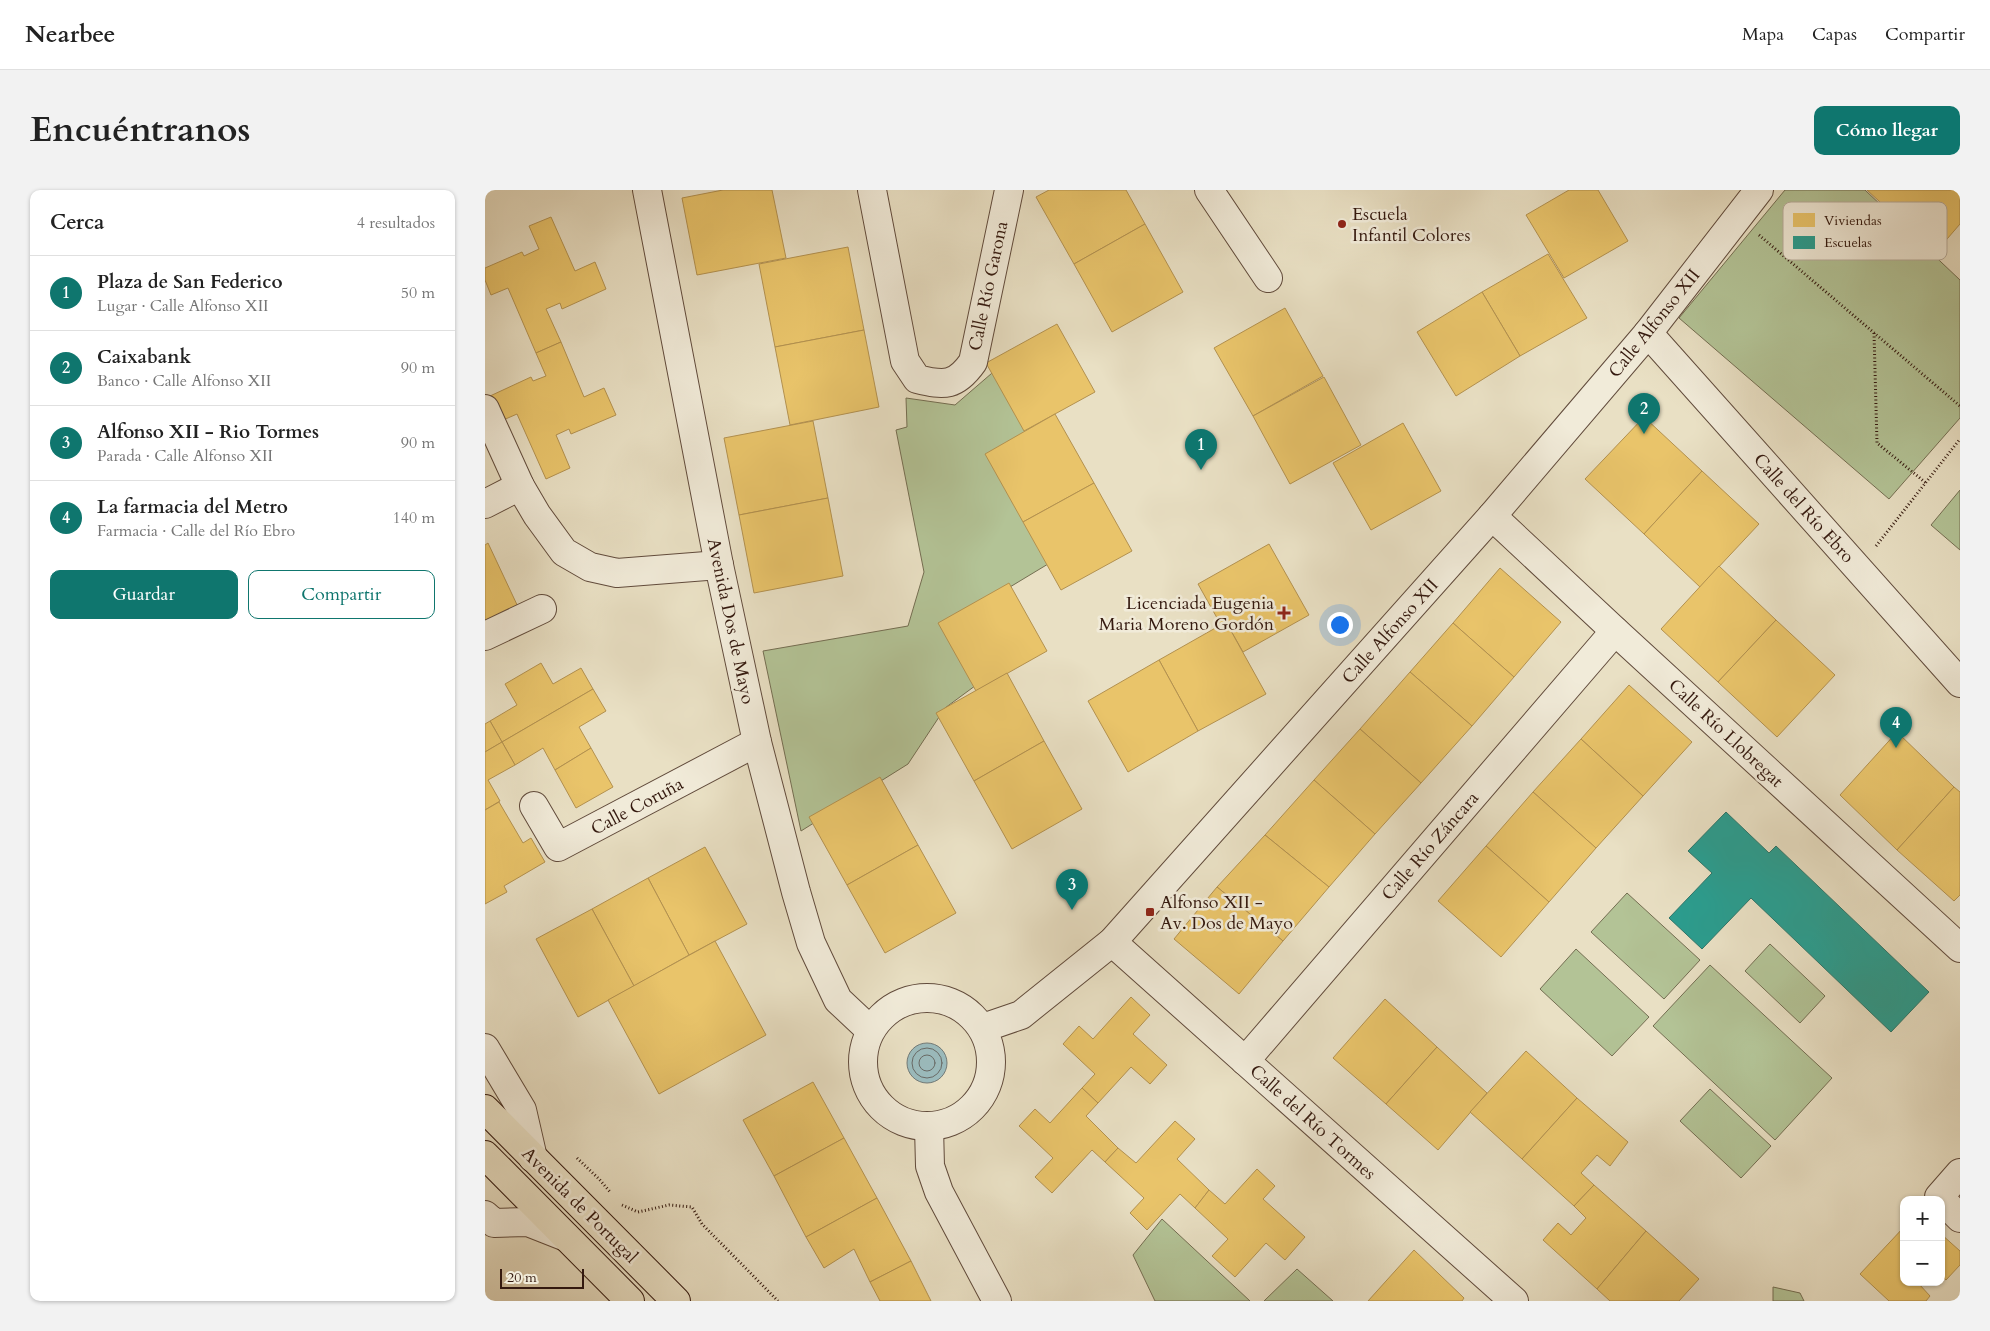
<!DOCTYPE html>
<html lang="es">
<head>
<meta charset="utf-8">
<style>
  :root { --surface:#fff; --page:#f2f2f2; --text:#222; --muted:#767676; --line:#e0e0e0; --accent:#0f766e }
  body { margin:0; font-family:Cardo,serif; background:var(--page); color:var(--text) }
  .controls { position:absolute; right:15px; bottom:15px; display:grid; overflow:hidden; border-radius:10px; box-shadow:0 1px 4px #0004 }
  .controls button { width:45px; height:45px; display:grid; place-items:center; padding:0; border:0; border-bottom:1px solid var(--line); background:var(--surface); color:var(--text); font:25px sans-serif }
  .scale { position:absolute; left:15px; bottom:12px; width:84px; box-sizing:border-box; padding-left:5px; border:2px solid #34190f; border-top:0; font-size:14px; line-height:18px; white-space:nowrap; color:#34190f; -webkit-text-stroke:4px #f1ebd9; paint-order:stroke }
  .you { position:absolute; left:854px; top:434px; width:18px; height:18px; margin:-12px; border:4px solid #fff; border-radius:50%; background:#1a73e8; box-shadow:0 0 0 8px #1a73e833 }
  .badge { display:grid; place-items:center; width:32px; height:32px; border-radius:50%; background:var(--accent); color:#fff; font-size:16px; font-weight:700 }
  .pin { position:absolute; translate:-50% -41px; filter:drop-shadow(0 1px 2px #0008) }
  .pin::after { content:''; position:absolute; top:26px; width:18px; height:15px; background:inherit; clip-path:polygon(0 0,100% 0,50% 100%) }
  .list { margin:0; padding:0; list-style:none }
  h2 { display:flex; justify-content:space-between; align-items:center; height:65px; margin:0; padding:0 20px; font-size:21px }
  h2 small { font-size:16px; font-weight:400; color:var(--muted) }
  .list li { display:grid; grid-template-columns:32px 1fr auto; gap:15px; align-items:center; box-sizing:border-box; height:75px; padding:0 20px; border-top:1px solid var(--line) }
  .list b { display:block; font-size:19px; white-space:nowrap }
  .list p { margin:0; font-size:16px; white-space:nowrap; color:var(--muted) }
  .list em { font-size:16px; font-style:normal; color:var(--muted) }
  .actions { display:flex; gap:10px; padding:15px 20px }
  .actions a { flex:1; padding:11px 0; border:1px solid var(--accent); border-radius:10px; text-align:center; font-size:18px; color:var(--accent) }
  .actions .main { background:var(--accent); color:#fff }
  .map { position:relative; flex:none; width:1475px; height:1111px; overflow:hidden; border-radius:10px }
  header { display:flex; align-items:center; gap:30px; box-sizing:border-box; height:70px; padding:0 25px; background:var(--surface); border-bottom:1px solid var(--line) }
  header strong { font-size:24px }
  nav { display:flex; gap:28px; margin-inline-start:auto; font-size:18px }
  .intro { display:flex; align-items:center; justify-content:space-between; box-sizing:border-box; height:120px; padding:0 30px }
  h1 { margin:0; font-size:35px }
  .button { padding:12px 22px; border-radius:10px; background:var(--accent); color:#fff; font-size:18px; font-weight:700 }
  main { display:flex; gap:30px; padding:0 30px }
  aside { flex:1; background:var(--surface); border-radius:10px; box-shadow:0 1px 4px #0004 }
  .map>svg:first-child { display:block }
  .green { fill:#b3c396; stroke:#746e52 }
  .water { fill:#9bbbbd; stroke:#727a77 }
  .homes { fill:#e9c46a; stroke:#b3914f }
  .schools { fill:#2a9d8f; stroke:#2d7569 }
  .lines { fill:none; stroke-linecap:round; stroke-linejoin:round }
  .shore { stroke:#686a66; stroke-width:1 }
  .minor-casing { stroke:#614b3c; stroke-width:30 }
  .major-casing { stroke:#34190f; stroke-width:30 }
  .path { stroke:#34190f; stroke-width:3; stroke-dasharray:1 2.5; stroke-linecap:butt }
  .minor { stroke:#f1ebd9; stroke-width:28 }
  .major { stroke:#e9e0c4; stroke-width:28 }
  .poi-dot { fill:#8f2418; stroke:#f1ebd9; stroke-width:2 }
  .labels { text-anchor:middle; stroke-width:5; stroke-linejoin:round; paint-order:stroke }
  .poi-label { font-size:18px; fill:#34190f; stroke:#f1ebd9; text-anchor:start }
  .street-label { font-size:18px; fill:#34190f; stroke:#f1ebd9 }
  .key { fill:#f1ebd9; stroke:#b8ac9c; stroke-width:1 }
  .key-label { font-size:14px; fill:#34190f }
</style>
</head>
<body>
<header>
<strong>Nearbee</strong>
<nav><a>Mapa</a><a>Capas</a><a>Compartir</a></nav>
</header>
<div class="intro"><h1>Encuéntranos</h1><a class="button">Cómo llegar</a></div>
<main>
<aside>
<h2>Cerca<small>4 resultados</small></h2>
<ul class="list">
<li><span class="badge">1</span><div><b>Plaza de San Federico</b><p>Lugar · Calle Alfonso XII</p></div><em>50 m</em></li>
<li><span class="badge">2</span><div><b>Caixabank</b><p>Banco · Calle Alfonso XII</p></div><em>90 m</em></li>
<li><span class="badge">3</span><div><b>Alfonso XII - Rio Tormes</b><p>Parada · Calle Alfonso XII</p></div><em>90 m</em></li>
<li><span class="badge">4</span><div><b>La farmacia del Metro</b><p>Farmacia · Calle del Río Ebro</p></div><em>140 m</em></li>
</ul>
<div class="actions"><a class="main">Guardar</a><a>Compartir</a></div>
</aside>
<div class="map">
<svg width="1475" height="1111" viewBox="0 0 1475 1111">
  <rect width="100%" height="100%" fill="#e9e0c4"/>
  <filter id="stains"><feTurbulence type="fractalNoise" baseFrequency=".004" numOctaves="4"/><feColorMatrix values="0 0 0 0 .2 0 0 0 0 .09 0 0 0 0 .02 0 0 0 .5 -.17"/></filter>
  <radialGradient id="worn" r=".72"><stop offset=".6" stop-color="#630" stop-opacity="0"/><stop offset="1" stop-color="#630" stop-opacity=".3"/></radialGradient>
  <!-- green -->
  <g class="green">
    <path d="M1300,0H1380L1475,90V228L1404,309L1194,128Z"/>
    <path d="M514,177L548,237L512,270L568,371L467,432L498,490L460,518L423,574L316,641L278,461L423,436L439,382L411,240L422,237L421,208L470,215Z"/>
    <path d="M1475,300V360L1446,335Z"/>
    <path d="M1142,703L1215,770L1179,809L1106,742Z"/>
    <path d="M1285,754L1340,806L1315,833L1260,781Z"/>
    <path d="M1091,759L1164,827L1127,866L1055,799Z"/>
    <path d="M1225,775L1347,888L1290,950L1168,836Z"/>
    <path d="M1225,899L1286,956L1256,988L1195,931Z"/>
    <path d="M677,1029L765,1111H670L648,1065Z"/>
    <path d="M812,1079L848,1111H779Z"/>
    <path d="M1288,1097L1315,1103L1319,1111H1288Z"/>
  </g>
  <!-- water -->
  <circle class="water" cx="442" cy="873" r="20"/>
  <!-- homes -->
  <g class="homes">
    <path d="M238,0H287L301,68L212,85L197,8Z"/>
    <path d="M564,0H641L660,34L589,74L551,7Z"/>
    <path d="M1084,0H1113L1143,51L1079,88L1041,25Z"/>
    <path d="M1382,0H1475V34L1450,63Z"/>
    <path d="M66,27L90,81L110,72L121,99L77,119L75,113L61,119L76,152L51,163L23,98L6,105L0,90V78L37,62L39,66L54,59L44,36Z"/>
    <path d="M660,34L698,102L627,142L589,74Z"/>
    <path d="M363,57L379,140L290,157L274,74Z"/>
    <path d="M1063,64L1102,128L1035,166L997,102Z"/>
    <path d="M997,102L1035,166L971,206L932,142Z"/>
    <path d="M800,118L838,186L768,226L729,158Z"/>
    <path d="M572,134L610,202L539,241L501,173Z"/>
    <path d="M379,140L394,217L305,235L290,157Z"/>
    <path d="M76,152L99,207L119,198L131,225L86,244L84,239L71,245L85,278L61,289L32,224L16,231L5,206L46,187L48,191L61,186L51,163Z"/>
    <path d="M839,187L876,255L805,294L768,226Z"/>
    <path d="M570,224L609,293L538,332L500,264Z"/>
    <path d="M1159,227L1217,281L1159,344L1100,289Z"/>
    <path d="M328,231L343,308L254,325L239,248Z"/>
    <path d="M918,233L956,301L886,340L848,273Z"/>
    <path d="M1217,281L1274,334L1215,397L1159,344Z"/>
    <path d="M609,293L647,361L576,400L538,332Z"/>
    <path d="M343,308L358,386L269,403L254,325Z"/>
    <path d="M3,353L34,419L0,435V355Z"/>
    <path d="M784,354L824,425L758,462L741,432L736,435L713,394Z"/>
    <path d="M1234,376L1291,430L1233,492L1176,439Z"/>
    <path d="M1015,378L1076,432L1029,487L968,433Z"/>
    <path d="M524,393L562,461L491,501L453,433Z"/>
    <path d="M1291,430L1350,485L1292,547L1233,492Z"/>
    <path d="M741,432L781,504L713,541L674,470Z"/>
    <path d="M968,433L1029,487L987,536L925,482Z"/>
    <path d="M674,470L713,541L643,582L603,511Z"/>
    <path d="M56,473L68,494L96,478L108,499L17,552L5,531L32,515L20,494Z"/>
    <path d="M925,482L987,536L936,593L875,539Z"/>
    <path d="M522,483L559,551L489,591L451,523Z"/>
    <path d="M1144,495L1207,552L1158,606L1096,549Z"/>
    <path d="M108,499L121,521L94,537L106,558L70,580L58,558L30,575L17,552Z"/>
    <path d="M5,531L17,552L0,562V534Z"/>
    <path d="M875,539L936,593L890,644L829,590Z"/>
    <path d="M1412,542L1469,597L1412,660L1355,605Z"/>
    <path d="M1096,549L1158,606L1111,658L1048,602Z"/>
    <path d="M559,551L597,619L527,659L489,591Z"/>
    <path d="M17,552L30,575L3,590L15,611L0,620V562Z"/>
    <path d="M106,558L128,597L91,618L70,580Z"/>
    <path d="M395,587L433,655L362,695L324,627Z"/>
    <path d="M829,590L890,644L844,697L780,645Z"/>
    <path d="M1469,597L1475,602V705L1469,711L1412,660Z"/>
    <path d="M1048,602L1111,658L1064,712L1001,656Z"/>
    <path d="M14,612L38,653L46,648L60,672L19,696L22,702L0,714V620Z"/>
    <path d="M780,645L844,697L798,751L732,697Z"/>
    <path d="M433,655L471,723L400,763L362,695Z"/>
    <path d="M1001,656L1064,712L1016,767L953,711Z"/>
    <path d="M220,657L262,734L204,765L163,688Z"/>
    <path d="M163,688L204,765L149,796L107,719Z"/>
    <path d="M732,697L798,751L754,804L689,749Z"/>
    <path d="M107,719L149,796L93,827L51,749Z"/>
    <path d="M230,751L281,845L174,904L123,810Z"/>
    <path d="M646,807L665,825L648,844L682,875L665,894L646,877L613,913L597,898L610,884L578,854L594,836L608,849Z"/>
    <path d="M900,809L952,857L901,914L848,868Z"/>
    <path d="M952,857L1002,903L953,960L901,914Z"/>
    <path d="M1041,861L1092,908L1037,969L985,922Z"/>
    <path d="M328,892L359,948L289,986L258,930Z"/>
    <path d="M597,898L613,913L601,926L633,958L620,972L607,960L567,1003L550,987L568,968L534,936L550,919L565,933Z"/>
    <path d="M1092,908L1143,952L1125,976L1112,965L1096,983L1109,995L1089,1016L1037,969Z"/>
    <path d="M690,931L710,949L692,969L724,1000L710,1018L695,1004L662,1040L645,1023L659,1008L620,972L633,958L651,973Z"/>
    <path d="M359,948L392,1008L321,1047L289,986Z"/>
    <path d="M772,979L790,996L778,1009L820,1047L800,1070L781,1053L750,1087L727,1066L743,1049L710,1018L724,1000L740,1014Z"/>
    <path d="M1109,995L1161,1041L1112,1099L1058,1050L1073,1033L1086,1045L1101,1028L1089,1016Z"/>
    <path d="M392,1008L426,1071L385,1092L369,1059L339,1078L321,1047Z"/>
    <path d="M1419,1037V1092H1435L1434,1094L1445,1106L1441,1111H1404L1375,1084Z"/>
    <path d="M1161,1041L1214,1089L1194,1111H1125L1112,1099Z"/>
    <path d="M1456,1044L1475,1061V1075L1461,1090L1456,1086Z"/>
    <path d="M929,1060L979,1108L977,1111H883Z"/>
    <path d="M426,1071L446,1111H395L385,1092Z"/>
  </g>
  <!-- schools -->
  <path class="schools" d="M1241,622L1284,663L1291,656L1444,802L1406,842L1266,708L1217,759L1184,728L1227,683L1203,661Z"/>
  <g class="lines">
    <!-- shore -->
    <g class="shore">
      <circle cx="442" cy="873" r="15"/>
      <circle cx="442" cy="873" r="8"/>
    </g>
    <defs>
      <g id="minor">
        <path d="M162,0L234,375L272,552L311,702L326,753L353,810L385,840"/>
        <path d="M387,0L420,171L432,189C460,196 471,196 488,172L524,0"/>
        <path d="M724,0L783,88"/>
        <path d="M1163,143L1475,493"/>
        <path d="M0,219L35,296L52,325L79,362L105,377L132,383L234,375"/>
        <path d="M0,314L35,296"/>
        <path d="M1007,326L1130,441L1475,758"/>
        <path d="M0,446L57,419"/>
        <path d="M49,616L73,657L272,552"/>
        <path d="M627,752L1029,1111"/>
        <circle cx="442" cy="872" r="64"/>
        <path d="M498,838L536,825L627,752L1007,326L1163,143L1274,0"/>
        <path d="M0,858L37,920L48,968"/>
        <path d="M760,871L1130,441"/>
        <path d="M444,937L445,976L454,1002L512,1111"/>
        <path d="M1475,983L1454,1007L1475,1028"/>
        <path d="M0,1025L9,1033L43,1032L81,1047"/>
      </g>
      <g id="major">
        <path d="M0,919L191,1111"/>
        <path d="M0,965L145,1111"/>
      </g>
    </defs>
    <!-- minor casing -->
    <use href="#minor" class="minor-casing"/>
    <!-- major casing -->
    <use href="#major" class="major-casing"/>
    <!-- path -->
    <g class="path">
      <path d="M1274,45L1475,216"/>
      <path d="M1389,143L1392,253L1441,293"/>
      <path d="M1391,356L1475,249"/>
      <path d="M92,968L114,989L126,1003"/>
      <path d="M137,1015L153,1022L184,1015L207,1017L217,1034L293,1111"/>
    </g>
    <!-- minor -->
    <use href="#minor" class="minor"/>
    <!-- major -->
    <use href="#major" class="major"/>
  </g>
  <!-- markers -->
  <g class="poi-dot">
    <circle cx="857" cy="34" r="5"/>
    <path d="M796.5 415.5h5v5h5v5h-5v5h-5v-5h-5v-5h5z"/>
    <rect x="660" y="717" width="10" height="10" rx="2.5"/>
  </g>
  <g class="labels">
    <!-- poi labels -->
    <g class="poi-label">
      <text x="867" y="30">Escuela<tspan x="867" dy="21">Infantil Colores</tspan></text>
      <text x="789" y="419" text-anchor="end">Licenciada Eugenia<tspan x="789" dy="21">Maria Moreno Gordón</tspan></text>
      <text x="675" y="718">Alfonso XII -<tspan x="675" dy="21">Av. Dos de Mayo</tspan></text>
    </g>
    <!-- street labels -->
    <g class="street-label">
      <text transform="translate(503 96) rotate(-78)" y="6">Calle Río Garona</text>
      <text transform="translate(1169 133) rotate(-51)" y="6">Calle Alfonso XII</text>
      <text transform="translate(1319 318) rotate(48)" y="6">Calle del Río Ebro</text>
      <text transform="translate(246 431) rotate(78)" y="6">Avenida Dos de Mayo</text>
      <text transform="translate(905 441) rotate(-48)" y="6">Calle Alfonso XII</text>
      <text transform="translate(1241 543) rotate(43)" y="6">Calle Río Llobregat</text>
      <text transform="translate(152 616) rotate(-28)" y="6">Calle Coruña</text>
      <text transform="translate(945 656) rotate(-49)" y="6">Calle Río Záncara</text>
      <text transform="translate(828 932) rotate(42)" y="6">Calle del Río Tormes</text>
      <text transform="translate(95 1015) rotate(45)" y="6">Avenida de Portugal</text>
    </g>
  </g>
  <!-- legend -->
  <rect x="1298" y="12" width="164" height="58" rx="8" class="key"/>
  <rect x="1308" y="23" width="22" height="14" fill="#e9c46a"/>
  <rect x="1308" y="46" width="22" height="13" fill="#2a9d8f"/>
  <g class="key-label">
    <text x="1339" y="35">Viviendas</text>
    <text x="1339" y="57">Escuelas</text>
  </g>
  <rect width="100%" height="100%" filter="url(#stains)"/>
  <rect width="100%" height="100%" fill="url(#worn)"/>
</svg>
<div class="controls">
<button>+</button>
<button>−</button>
</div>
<div class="scale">20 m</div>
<div class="you"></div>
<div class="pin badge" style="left:716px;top:280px">1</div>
<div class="pin badge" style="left:1159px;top:244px">2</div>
<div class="pin badge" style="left:587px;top:720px">3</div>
<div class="pin badge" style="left:1411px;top:558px">4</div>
</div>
</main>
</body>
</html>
